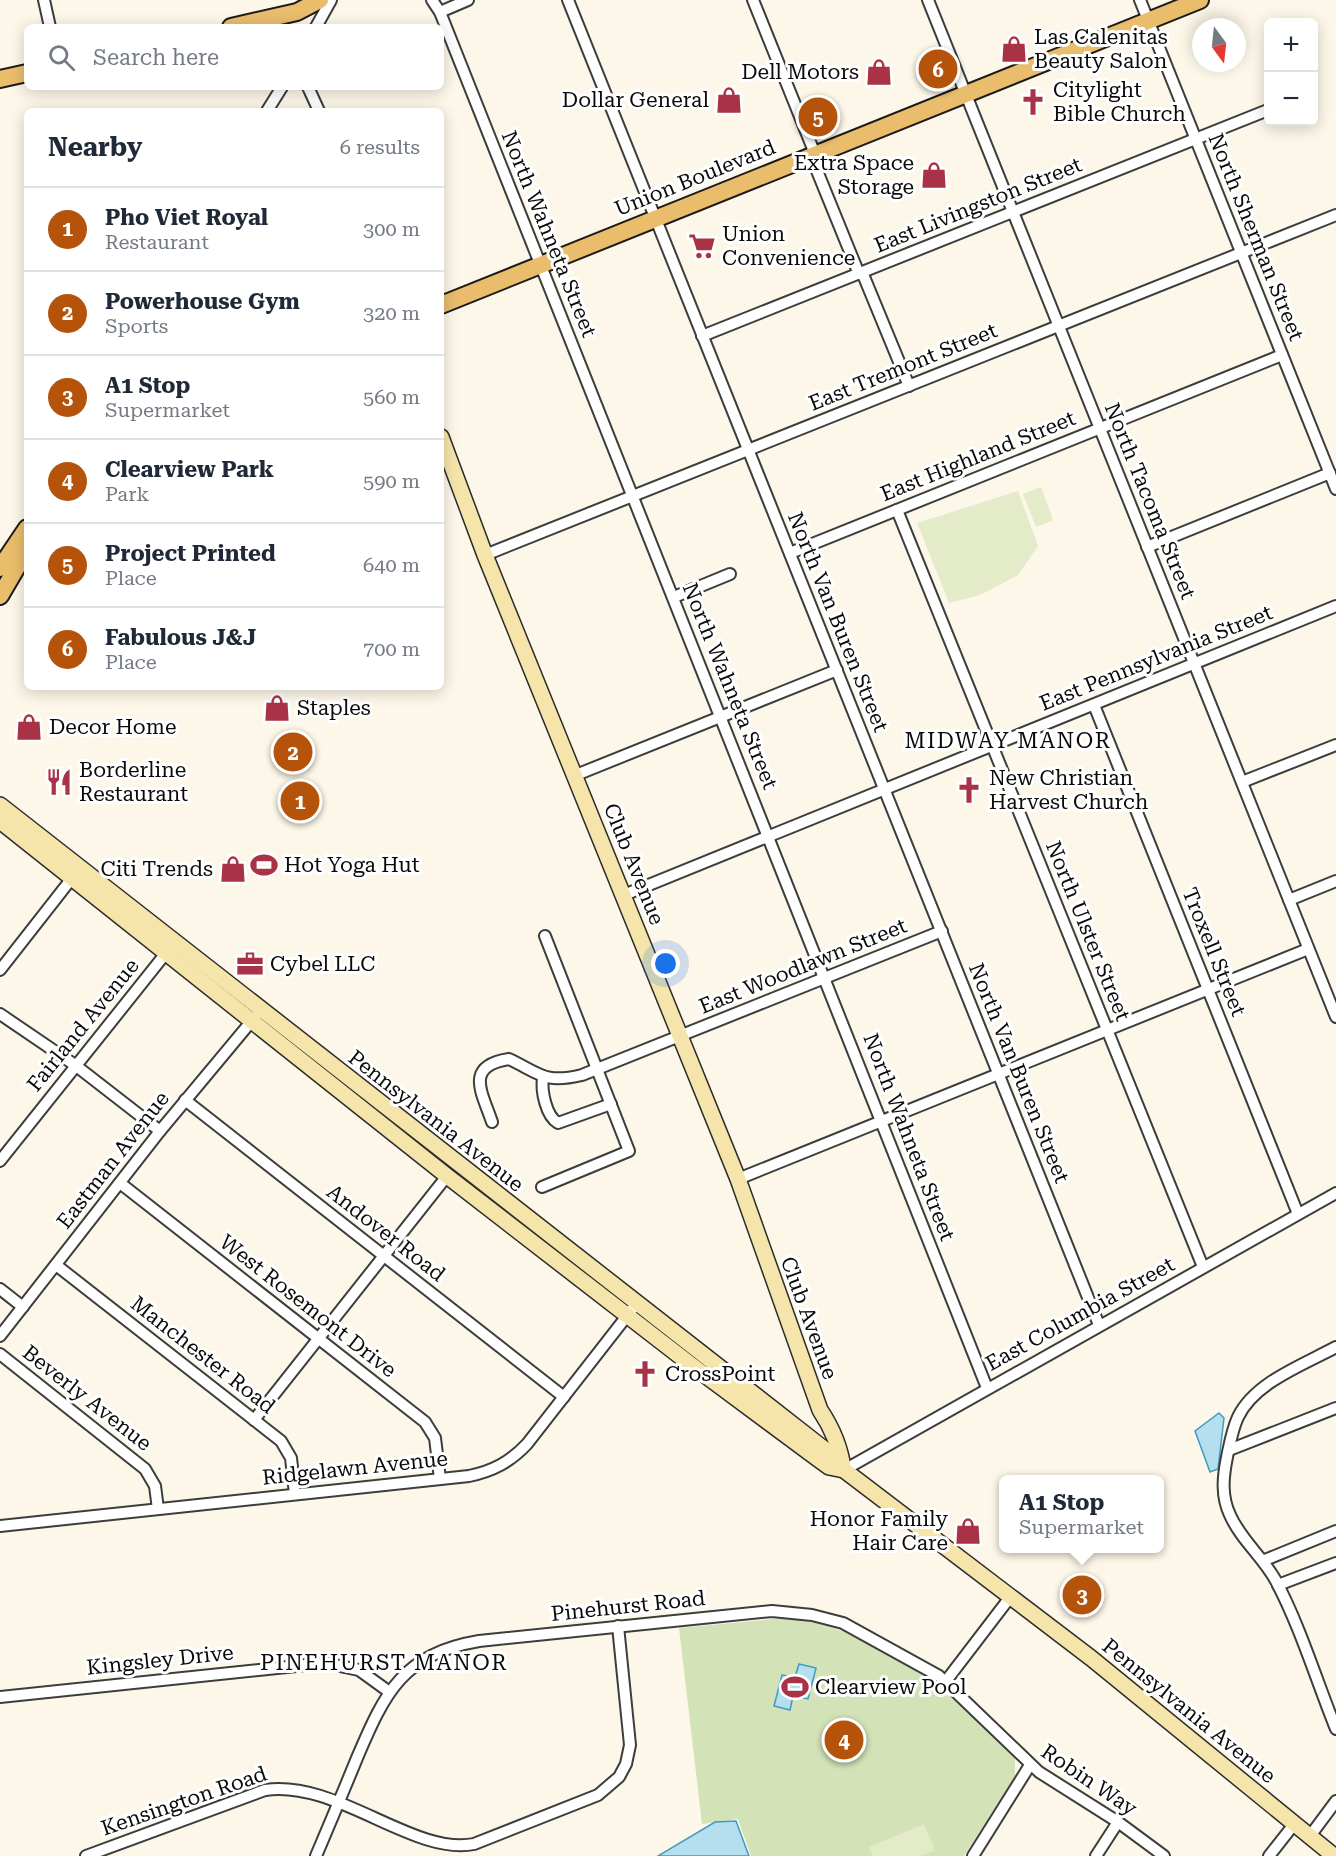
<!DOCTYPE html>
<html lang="en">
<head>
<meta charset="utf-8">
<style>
  :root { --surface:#fff; --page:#f2f2f3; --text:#1f2937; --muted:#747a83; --line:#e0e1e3; --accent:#b45309 }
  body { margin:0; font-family:"Roboto Serif",serif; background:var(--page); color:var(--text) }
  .controls { position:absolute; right:18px; top:18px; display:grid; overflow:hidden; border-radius:9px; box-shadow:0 3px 15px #0003 }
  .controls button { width:54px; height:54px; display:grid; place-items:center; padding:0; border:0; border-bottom:2px solid var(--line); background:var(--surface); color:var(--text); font:30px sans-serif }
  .compass { position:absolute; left:1192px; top:18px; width:54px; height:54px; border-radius:50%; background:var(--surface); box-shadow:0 3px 15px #0003; rotate:165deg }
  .you { position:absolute; left:666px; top:964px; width:21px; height:21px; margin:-15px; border:4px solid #fff; border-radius:50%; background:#1a73e8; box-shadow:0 0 0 9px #1a73e833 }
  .badge { display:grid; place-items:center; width:39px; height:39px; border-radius:50%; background:var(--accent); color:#fff; font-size:20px; font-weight:700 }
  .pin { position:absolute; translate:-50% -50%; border:3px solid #fff; box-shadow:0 2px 6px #0006 }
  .popup { position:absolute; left:999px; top:1475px; width:165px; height:78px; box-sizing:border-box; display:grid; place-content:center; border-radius:9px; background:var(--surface); filter:drop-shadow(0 2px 4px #0005); font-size:20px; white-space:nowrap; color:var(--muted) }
  .popup b { font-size:22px; color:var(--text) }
  .popup::after { content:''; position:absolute; left:50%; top:100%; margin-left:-12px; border:12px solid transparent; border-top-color:var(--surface) }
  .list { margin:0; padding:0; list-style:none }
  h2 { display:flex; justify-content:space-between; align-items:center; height:78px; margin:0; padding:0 24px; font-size:26px }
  h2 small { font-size:20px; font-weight:400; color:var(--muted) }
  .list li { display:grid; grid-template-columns:39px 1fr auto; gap:18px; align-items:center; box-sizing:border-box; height:84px; padding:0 24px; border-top:2px solid var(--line) }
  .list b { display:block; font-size:22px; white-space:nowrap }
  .list p { margin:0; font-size:20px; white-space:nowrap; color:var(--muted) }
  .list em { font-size:20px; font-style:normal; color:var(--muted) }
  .icon { flex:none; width:33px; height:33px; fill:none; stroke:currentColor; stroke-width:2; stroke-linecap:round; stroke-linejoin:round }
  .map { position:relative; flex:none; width:1336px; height:1856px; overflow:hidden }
  .search { position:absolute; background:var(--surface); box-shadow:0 3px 15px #0003; left:24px; top:24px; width:420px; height:66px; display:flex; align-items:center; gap:15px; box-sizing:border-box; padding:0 21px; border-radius:9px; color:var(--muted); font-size:22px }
  .panel { position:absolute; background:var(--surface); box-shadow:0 3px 15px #0003; left:24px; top:108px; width:420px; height:582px; border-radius:9px }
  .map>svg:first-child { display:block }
  .green { fill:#d3e3b7 }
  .pitch { fill:#e3ebc8 }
  .water { fill:#b3dfef; stroke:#429bbe; stroke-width:1.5 }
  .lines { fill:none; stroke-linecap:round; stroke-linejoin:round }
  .street-casing { stroke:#3d3d3d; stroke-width:14 }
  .secondary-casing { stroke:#2c2c2c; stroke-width:18 }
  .primary-casing { stroke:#1b1b1b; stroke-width:20 }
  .street { stroke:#fff; stroke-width:10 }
  .secondary { stroke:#f6e5ab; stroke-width:15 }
  .primary { stroke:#eabd6c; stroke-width:16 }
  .labels { text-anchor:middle; stroke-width:6; stroke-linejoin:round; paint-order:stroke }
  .poi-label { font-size:21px; fill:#0a0a0a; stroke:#fff; text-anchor:start }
  .street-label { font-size:21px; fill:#0a0a0a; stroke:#fff }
  .neighbourhood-label { font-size:22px; letter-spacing:1.5px; fill:#0a0a0a; stroke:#fff }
</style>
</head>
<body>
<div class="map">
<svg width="1336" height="1856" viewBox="0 0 1336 1856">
  <rect width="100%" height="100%" fill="#fdf7e9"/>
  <!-- green -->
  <path class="green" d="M784,1618C877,1626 952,1695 1015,1757V1776L964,1856H751L738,1819L702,1824L679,1628Z"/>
  <!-- pitch -->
  <g class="pitch">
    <path d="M1041,487L1053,520L1036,527L1023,494Z"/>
    <path d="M1018,491L1038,546L1018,575L980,595L949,603L917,523Z"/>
    <path d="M924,1824L935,1850L920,1856H873L869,1847Z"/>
  </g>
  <!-- water -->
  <g class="water">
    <path d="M1219,1413L1224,1418L1218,1469L1210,1472L1195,1431Z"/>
    <path d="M799,1664L816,1668L808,1699L793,1696L790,1710L774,1706L782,1675L795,1677Z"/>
    <path d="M736,1821L749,1856H658L715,1822Z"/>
  </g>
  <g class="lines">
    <defs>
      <g id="street">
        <path d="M44,0L50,27"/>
        <path d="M432,0L440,12L987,1388"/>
        <path d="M568,0L1099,1325"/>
        <path d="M753,0L815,154"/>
        <path d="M928,0L1336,1017"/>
        <path d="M1140,0L1336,489"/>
        <path d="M440,12L468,0"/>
        <path d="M316,27L331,0"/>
        <path d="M308,87L319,111"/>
        <path d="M267,111L282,87"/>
        <path d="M811,156L859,274"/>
        <path d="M862,272L909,386"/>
        <path d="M702,336L1268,110"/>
        <path d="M897,510L1203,1267"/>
        <path d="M1147,547L1330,473"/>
        <path d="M790,553L1282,355"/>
        <path d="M485,555L1336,215"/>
        <path d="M674,597L730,574"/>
        <path d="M1094,705L1298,1214"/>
        <path d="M576,775L837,670"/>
        <path d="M1242,782L1336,745"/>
        <path d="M624,895L1336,606"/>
        <path d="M1289,900L1336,881"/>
        <path d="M0,970L76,873"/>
        <path d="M0,1014L75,1065L160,1131"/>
        <path d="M543,1078C541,1091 546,1116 558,1123L611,1104"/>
        <path d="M185,1100L564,1397"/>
        <path d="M492,1122C482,1092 464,1066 509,1059C541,1074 544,1084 582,1075L942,931"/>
        <path d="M0,1161L170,948"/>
        <path d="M738,1179L1308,949"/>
        <path d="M120,1183L425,1422L435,1438L440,1479"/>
        <path d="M542,1187L629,1151L545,936"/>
        <path d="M56,1265L281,1441L291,1458L295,1494"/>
        <path d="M0,1289L23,1307"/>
        <path d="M0,1336L160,1131L255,1017"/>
        <path d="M1336,1347C1303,1365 1255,1382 1238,1417C1232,1430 1230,1443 1227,1457C1223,1477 1221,1496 1230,1515C1241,1540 1263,1557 1276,1581C1300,1626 1317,1682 1336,1729"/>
        <path d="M0,1354L145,1469L155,1486L158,1509"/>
        <path d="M254,1420L447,1176"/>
        <path d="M1229,1450L1336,1408"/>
        <path d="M844,1470L1336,1193"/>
        <path d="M0,1526L469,1476C493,1471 510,1462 527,1444L637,1303"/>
        <path d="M1265,1560L1336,1531"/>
        <path d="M1278,1585L1336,1563"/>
        <path d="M946,1681L1011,1596"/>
        <path d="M0,1697L325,1663L359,1670L388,1691"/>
        <path d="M1310,1836L1336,1801"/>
        <path d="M86,1856L265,1790C336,1779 413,1856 474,1844L598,1795L619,1777L626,1764L630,1745L618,1626"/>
        <path d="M316,1856C330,1823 344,1790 357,1758C385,1692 403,1654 479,1641L772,1611L812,1615L843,1623L939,1676L1039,1772L1118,1822L1164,1856"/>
        <path d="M973,1856L1030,1765"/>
        <path d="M1096,1856L1118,1822"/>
        <path d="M1269,1856L1295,1823"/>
      </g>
      <g id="secondary">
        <path d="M441,437L485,555L738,1179L820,1410C832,1428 840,1446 843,1468"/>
        <path d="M0,805L819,1445L836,1458L844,1470L1091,1658L1334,1856"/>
        <path d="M0,821L447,1176L690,1364L818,1459L829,1467L844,1470"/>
      </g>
      <g id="primary">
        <path d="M231,27L297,12L320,0"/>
        <path d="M0,79L27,73"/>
        <path d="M441,305L1200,0"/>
        <path d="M0,568L27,528"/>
        <path d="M0,596L27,550"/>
      </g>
    </defs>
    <!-- street casing -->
    <use href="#street" class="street-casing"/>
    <!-- secondary casing -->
    <use href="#secondary" class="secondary-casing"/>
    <!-- primary casing -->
    <use href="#primary" class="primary-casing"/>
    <!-- street -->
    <use href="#street" class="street"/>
    <!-- secondary -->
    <use href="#secondary" class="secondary"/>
    <!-- primary -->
    <use href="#primary" class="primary"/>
  </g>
  <!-- icons -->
  <defs>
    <symbol id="shop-bare" viewBox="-9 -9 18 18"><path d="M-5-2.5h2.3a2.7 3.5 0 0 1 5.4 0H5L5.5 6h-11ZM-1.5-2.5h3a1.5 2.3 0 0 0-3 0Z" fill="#aa3246" stroke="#fff" stroke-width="2.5" paint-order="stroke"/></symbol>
    <symbol id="church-bare" viewBox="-9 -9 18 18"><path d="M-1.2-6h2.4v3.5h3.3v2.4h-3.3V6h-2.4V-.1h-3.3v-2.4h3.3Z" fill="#aa3246" stroke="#fff" stroke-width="2.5" paint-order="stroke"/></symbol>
    <symbol id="supermarket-bare" viewBox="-9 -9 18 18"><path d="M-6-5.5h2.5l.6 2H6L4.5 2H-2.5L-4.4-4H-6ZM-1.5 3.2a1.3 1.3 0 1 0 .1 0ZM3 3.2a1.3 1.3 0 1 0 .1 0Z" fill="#aa3246" stroke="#fff" stroke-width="2.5" paint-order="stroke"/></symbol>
    <symbol id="restaurant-bare" viewBox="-9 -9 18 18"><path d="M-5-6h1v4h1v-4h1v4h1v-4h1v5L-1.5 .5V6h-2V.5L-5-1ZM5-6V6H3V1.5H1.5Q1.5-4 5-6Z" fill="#aa3246" stroke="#fff" stroke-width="2.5" paint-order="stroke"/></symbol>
    <symbol id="stadium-bare" viewBox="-9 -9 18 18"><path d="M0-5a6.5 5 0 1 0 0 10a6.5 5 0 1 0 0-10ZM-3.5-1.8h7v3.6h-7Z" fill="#aa3246" stroke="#fff" stroke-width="2.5" paint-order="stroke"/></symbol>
    <symbol id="office-bare" viewBox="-9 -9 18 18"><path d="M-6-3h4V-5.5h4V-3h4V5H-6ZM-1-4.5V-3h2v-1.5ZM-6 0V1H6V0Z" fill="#aa3246" stroke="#fff" stroke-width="2.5" paint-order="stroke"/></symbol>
  </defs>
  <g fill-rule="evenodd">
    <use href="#shop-bare" x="995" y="30" width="38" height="38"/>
    <use href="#shop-bare" x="860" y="53" width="38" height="38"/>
    <use href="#shop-bare" x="710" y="81" width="38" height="38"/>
    <use href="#church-bare" x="1014" y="83" width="38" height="38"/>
    <use href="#shop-bare" x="915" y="156" width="38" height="38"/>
    <use href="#supermarket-bare" x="683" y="227" width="38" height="38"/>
    <use href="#shop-bare" x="258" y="689" width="38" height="38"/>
    <use href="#shop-bare" x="10" y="708" width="38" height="38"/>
    <use href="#restaurant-bare" x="40" y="763" width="38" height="38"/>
    <use href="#church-bare" x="950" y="771" width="38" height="38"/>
    <use href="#stadium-bare" x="245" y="846" width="38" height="38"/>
    <use href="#shop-bare" x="214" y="850" width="38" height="38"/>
    <use href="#office-bare" x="231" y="945" width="38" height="38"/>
    <use href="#church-bare" x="626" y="1355" width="38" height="38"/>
    <use href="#shop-bare" x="949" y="1512" width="38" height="38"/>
    <use href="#stadium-bare" x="776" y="1668" width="38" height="38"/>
  </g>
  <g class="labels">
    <!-- poi labels -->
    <g class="poi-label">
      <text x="1034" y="44">Las Calenitas<tspan x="1034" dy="24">Beauty Salon</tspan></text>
      <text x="859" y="79" text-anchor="end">Dell Motors</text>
      <text x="1053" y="97">Citylight<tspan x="1053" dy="24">Bible Church</tspan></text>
      <text x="709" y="107" text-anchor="end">Dollar General</text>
      <text x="914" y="170" text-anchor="end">Extra Space<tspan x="914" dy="24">Storage</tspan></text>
      <text x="722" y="241">Union<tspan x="722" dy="24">Convenience</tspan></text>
      <text x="297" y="715">Staples</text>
      <text x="49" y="734">Decor Home</text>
      <text x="79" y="777">Borderline<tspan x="79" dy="24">Restaurant</tspan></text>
      <text x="989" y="785">New Christian<tspan x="989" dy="24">Harvest Church</tspan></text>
      <text x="284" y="872">Hot Yoga Hut</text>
      <text x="213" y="876" text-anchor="end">Citi Trends</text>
      <text x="270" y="971">Cybel LLC</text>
      <text x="665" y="1381">CrossPoint</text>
      <text x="948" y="1526" text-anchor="end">Honor Family<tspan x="948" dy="24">Hair Care</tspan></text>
      <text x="815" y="1694">Clearview Pool</text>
    </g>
    <!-- street labels -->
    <g class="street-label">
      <text transform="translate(695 178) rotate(-22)" y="7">Union Boulevard</text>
      <text transform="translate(978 205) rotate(-22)" y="7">East Livingston Street</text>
      <text transform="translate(549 234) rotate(68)" y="7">North Wahneta Street</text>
      <text transform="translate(1256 237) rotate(68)" y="7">North Sherman Street</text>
      <text transform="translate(903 367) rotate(-22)" y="7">East Tremont Street</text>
      <text transform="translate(978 456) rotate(-22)" y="7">East Highland Street</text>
      <text transform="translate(1150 501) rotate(68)" y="7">North Tacoma Street</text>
      <text transform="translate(838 622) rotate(68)" y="7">North Van Buren Street</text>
      <text transform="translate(1156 658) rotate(-22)" y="7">East Pennsylvania Street</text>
      <text transform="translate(730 686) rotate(68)" y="7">North Wahneta Street</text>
      <text transform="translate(634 864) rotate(68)" y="7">Club Avenue</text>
      <text transform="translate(1088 931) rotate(68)" y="7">North Ulster Street</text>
      <text transform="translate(1214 952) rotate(68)" y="7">Troxell Street</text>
      <text transform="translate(803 966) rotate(-22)" y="7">East Woodlawn Street</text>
      <text transform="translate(83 1025) rotate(-51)" y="7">Fairland Avenue</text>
      <text transform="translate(1019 1073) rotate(68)" y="7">North Van Buren Street</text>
      <text transform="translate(436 1121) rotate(38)" y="7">Pennsylvania Avenue</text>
      <text transform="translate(909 1137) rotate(69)" y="7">North Wahneta Street</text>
      <text transform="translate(113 1160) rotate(-52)" y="7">Eastman Avenue</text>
      <text transform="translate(386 1233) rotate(38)" y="7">Andover Road</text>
      <text transform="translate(308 1306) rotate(38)" y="7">West Rosemont Drive</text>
      <text transform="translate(1080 1314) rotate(-29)" y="7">East Columbia Street</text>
      <text transform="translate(809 1318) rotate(70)" y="7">Club Avenue</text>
      <text transform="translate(203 1355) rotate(38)" y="7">Manchester Road</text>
      <text transform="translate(87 1398) rotate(38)" y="7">Beverly Avenue</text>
      <text transform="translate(355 1468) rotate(-6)" y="7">Ridgelawn Avenue</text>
      <text transform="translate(628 1606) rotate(-6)" y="7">Pinehurst Road</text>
      <text transform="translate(160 1660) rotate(-6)" y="7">Kingsley Drive</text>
      <text transform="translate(1189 1711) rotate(39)" y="7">Pennsylvania Avenue</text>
      <text transform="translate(1089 1780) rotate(34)" y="7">Robin Way</text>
      <text transform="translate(184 1801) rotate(-19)" y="7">Kensington Road</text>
    </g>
    <!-- neighbourhood labels -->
    <g class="neighbourhood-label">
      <text x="1008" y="748">MIDWAY MANOR</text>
      <text x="384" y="1670">PINEHURST MANOR</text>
    </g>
  </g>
</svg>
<div class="controls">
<button>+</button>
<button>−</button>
</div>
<svg class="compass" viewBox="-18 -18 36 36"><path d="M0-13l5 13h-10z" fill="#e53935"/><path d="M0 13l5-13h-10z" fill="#747a83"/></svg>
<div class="you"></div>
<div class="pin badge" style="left:300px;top:801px">1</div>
<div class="pin badge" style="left:293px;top:752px">2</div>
<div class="pin badge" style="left:1082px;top:1595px">3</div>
<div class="popup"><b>A1 Stop</b>Supermarket</div>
<div class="pin badge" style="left:844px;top:1740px">4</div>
<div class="pin badge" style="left:818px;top:117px">5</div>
<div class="pin badge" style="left:938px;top:69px">6</div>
<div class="search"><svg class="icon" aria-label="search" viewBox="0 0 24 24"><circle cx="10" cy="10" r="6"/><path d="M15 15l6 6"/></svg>Search here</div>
<section class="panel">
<h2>Nearby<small>6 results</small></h2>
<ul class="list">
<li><span class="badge">1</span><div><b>Pho Viet Royal</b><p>Restaurant</p></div><em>300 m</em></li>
<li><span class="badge">2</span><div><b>Powerhouse Gym</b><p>Sports</p></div><em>320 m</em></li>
<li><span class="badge">3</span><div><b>A1 Stop</b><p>Supermarket</p></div><em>560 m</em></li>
<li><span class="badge">4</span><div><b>Clearview Park</b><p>Park</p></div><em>590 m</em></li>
<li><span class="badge">5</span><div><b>Project Printed</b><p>Place</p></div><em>640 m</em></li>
<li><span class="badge">6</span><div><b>Fabulous J&amp;J</b><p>Place</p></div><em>700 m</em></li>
</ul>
</section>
</div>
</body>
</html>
